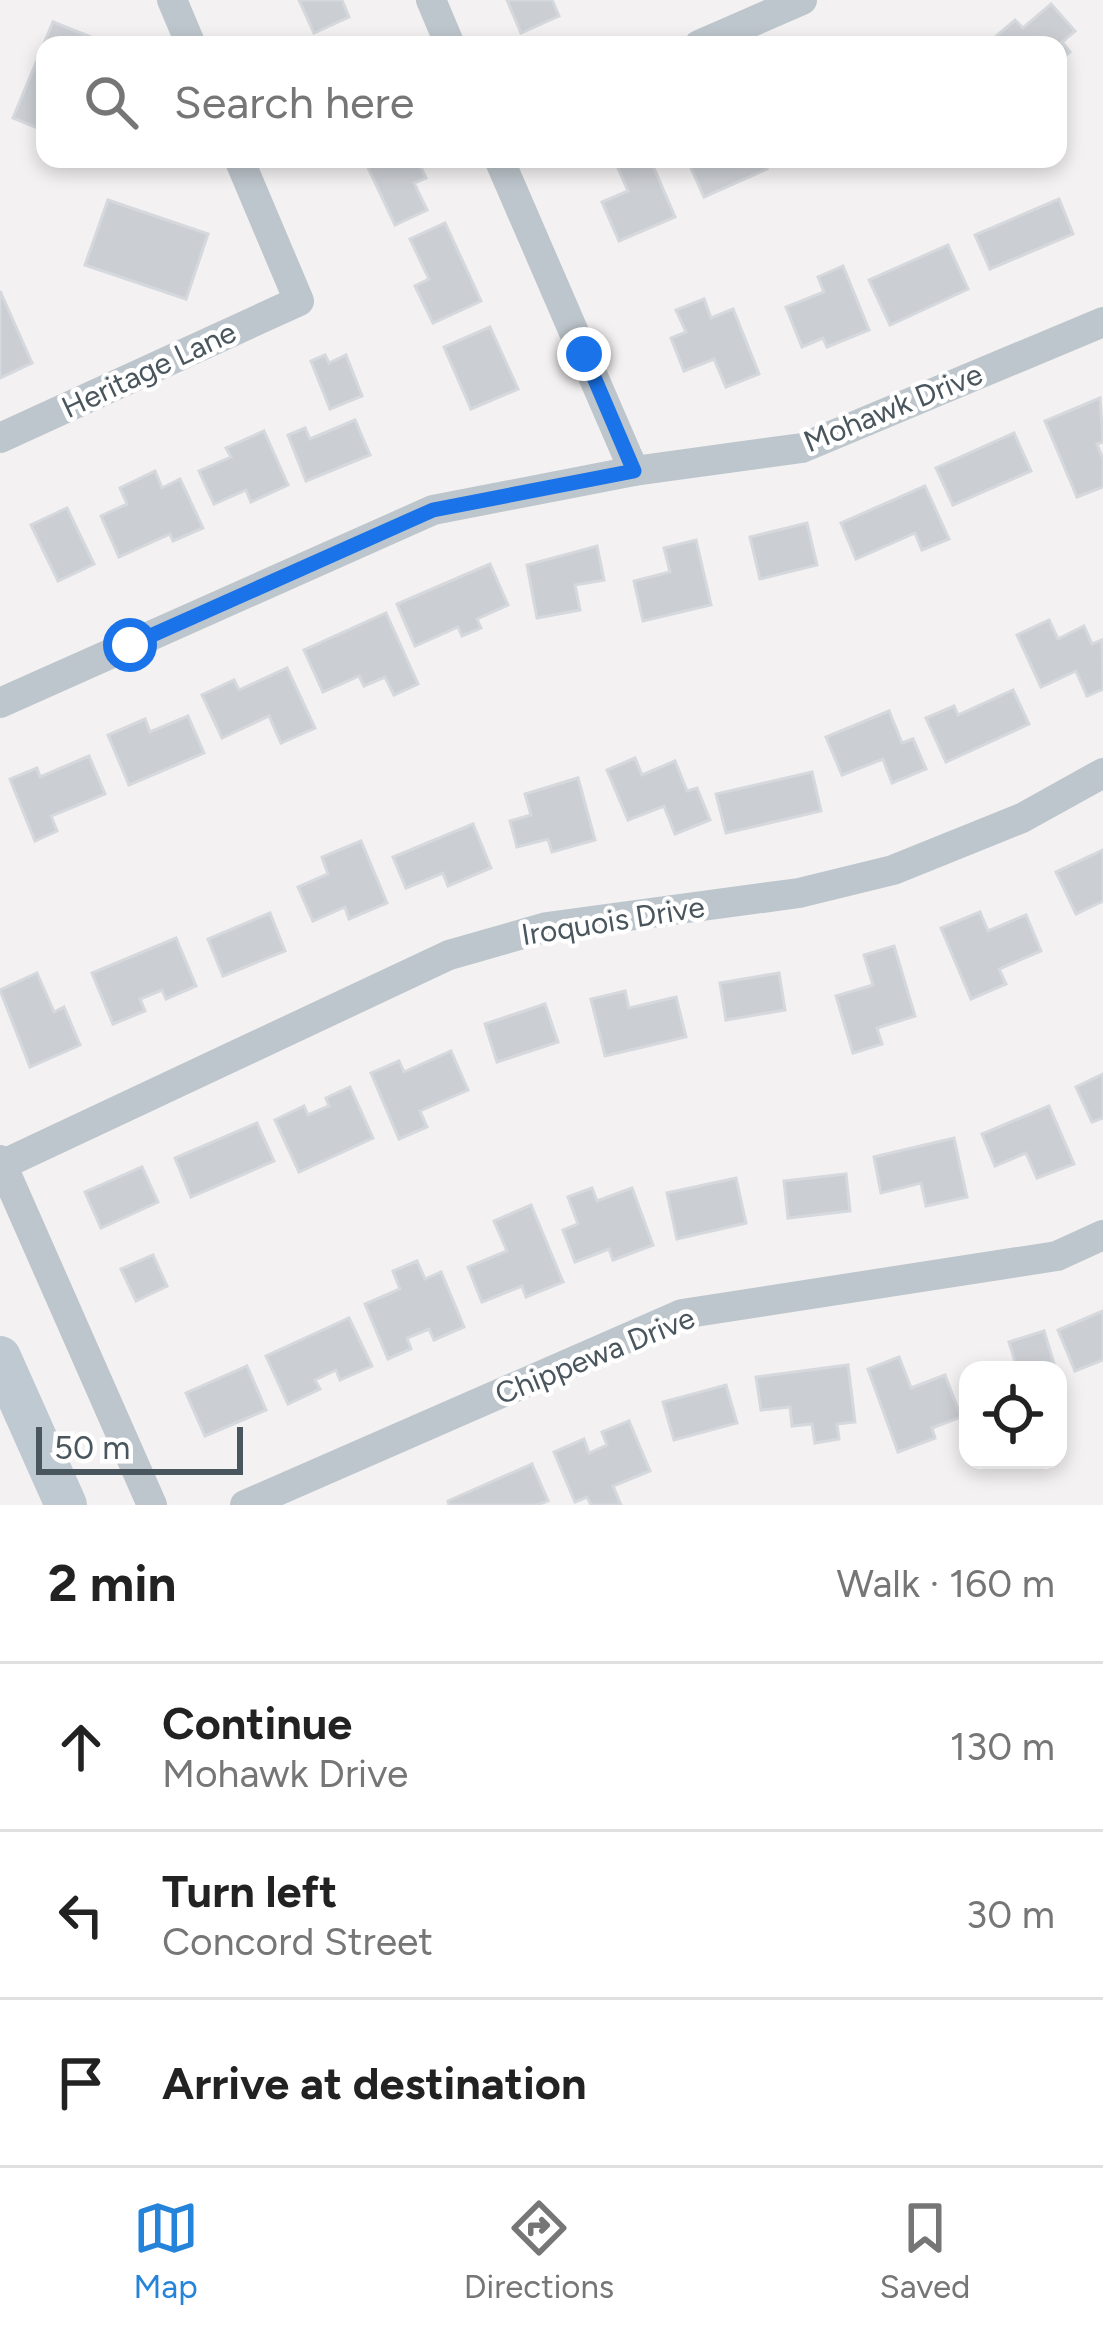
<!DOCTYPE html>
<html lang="en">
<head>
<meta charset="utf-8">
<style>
  :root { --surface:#fff; --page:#f2f2f2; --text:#222; --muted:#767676; --line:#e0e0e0; --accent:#2584d9 }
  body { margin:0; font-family:Figtree,sans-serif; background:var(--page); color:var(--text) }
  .controls { position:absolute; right:36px; bottom:36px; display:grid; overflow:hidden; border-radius:24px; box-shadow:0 6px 18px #0003 }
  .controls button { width:108px; height:108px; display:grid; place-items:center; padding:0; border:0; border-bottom:3px solid var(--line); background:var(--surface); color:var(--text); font:60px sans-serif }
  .scale { position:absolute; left:36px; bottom:30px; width:207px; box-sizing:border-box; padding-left:12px; border:6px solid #4a565d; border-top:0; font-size:33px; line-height:42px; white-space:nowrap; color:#4a565d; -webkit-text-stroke:9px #fff; paint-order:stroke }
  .stop { position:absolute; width:36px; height:36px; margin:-27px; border:9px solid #1a73e8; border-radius:50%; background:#fff }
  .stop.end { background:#1a73e8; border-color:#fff; box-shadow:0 3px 12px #0008 }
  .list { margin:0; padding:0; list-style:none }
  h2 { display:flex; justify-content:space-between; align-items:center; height:156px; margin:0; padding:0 48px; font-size:51px }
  h2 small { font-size:39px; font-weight:400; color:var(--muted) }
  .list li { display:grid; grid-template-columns:78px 1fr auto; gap:36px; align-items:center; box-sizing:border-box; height:168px; padding:0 48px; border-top:3px solid var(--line) }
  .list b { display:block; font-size:45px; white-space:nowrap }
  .list p { margin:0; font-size:39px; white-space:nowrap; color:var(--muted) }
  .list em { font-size:39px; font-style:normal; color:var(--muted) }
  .icon { flex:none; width:66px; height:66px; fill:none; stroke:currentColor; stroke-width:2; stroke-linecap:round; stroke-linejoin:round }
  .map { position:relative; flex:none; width:1103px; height:1505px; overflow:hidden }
  .search { position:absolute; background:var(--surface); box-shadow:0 6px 18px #0003; left:36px; right:36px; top:36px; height:132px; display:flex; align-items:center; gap:30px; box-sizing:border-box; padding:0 42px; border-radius:24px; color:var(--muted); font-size:45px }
  .sheet { height:660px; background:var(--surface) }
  nav { display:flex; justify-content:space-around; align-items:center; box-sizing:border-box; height:168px; border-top:3px solid var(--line); background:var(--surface); font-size:33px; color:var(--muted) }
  nav a { display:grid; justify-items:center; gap:6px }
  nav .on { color:var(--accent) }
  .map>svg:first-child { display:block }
  .building { fill:#cbced3; stroke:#d5d8dc; stroke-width:3 }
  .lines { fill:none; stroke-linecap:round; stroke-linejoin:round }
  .street { stroke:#bdc6cc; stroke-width:30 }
  .secondary { stroke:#bec9d1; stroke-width:42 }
  .route { stroke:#1a73e8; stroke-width:15 }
  .labels { text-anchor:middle; stroke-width:9; stroke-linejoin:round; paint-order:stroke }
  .street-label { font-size:30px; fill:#4a565d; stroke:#fff }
</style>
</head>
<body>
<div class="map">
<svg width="1103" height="1505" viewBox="0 0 1103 1505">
  <rect width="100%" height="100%" fill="#f3f1f1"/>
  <!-- building -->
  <g class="building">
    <path d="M299,0H342L349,17L314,33Z"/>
    <path d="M507,0H552L559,16L521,33Z"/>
    <path d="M1051,4L1075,31L1062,42L1070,52L1058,62V45H986L1015,20L1023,28Z"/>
    <path d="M53,22L111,45H45V131L13,118Z"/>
    <path d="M364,159H417L426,178L414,183L427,210L395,225Z"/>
    <path d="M614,159H650L675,217L619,241L602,202L628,191Z"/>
    <path d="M687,159H762L767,169L704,197Z"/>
    <path d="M1059,199L1073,234L990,269L975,235Z"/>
    <path d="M108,200L208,234L186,299L85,265Z"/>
    <path d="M445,223L481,301L433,323L415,286L429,279L410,239Z"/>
    <path d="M948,245L968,289L890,325L869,280Z"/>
    <path d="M843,266L869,330L827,347L823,338L802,347L786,307L824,292L818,277Z"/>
    <path d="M0,291L32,363L0,378Z"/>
    <path d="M704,299L711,318L733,309L759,374L726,387L714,359L684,371L671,338L686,332L676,310Z"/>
    <path d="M490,327L518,389L471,409L444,347Z"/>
    <path d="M325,355L329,363L346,355L362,396L330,409L311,361Z"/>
    <path d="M1100,398L1103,442L1097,444L1103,459V487L1077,497L1045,421Z"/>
    <path d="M355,420L370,455L306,481L288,435L305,428L310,439Z"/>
    <path d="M264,431L288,485L251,502L246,490L214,504L199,471L231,457L226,448Z"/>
    <path d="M1014,433L1031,471L953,505L936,468Z"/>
    <path d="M155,471L162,488L180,479L203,528L173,541L170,534L119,557L101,516L127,504L120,488Z"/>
    <path d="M925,486L949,539L922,550L915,533L856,559L841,523Z"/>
    <path d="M67,508L94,564L58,581L31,525Z"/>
    <path d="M807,523L817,565L760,579L750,537Z"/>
    <path d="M696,540L711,605L643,621L634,581L670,572L664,548Z"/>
    <path d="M597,546L604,580L575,585L580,610L537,618L527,565Z"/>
    <path d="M490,564L508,605L477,619L481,628L462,636L458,627L415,646L397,604Z"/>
    <path d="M386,613L418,684L394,695L385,677L364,686L359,676L323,692L304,650Z"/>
    <path d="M1049,620L1058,639L1084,626L1092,644L1102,640L1103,689L1087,696L1076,671L1041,687L1017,635Z"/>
    <path d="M287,668L315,728L281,743L269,716L222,738L202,695L234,680L239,690Z"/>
    <path d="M1013,690L1029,724L946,762L926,718L954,706L958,715Z"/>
    <path d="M889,711L902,743L913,739L926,769L892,783L883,759L842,775L826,737Z"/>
    <path d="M188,716L204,753L129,785L108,735L145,719L150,732Z"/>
    <path d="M89,756L105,794L51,816L57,831L35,841L10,779L37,768L40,777Z"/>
    <path d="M635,758L642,775L675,761L687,791L697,788L710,820L675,834L664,806L628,820L607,770Z"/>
    <path d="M812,772L821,811L726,833L716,794Z"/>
    <path d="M578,778L595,840L552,852L548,839L517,847L510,821L531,815L525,794Z"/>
    <path d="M473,824L491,868L448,886L443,873L406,888L393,857Z"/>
    <path d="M361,841L387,903L349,919L345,907L313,921L298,887L328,874L322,857Z"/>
    <path d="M1103,850V901L1076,914L1056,872Z"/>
    <path d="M980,912L988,931L1026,915L1041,951L999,969L1006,984L971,999L941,928Z"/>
    <path d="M270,913L285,951L223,976L208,939Z"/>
    <path d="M176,938L196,986L166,999L162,990L140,999L145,1011L113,1024L92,973Z"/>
    <path d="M894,946L915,1016L877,1028L882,1044L853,1053L836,996L873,985L864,955Z"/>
    <path d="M37,973L54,1012L64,1007L80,1045L30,1067L0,990Z"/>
    <path d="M779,973L785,1010L726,1020L720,983Z"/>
    <path d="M625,991L629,1008L676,997L686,1037L605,1056L591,999Z"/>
    <path d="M545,1004L558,1042L497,1062L485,1024Z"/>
    <path d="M451,1051L468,1090L420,1111L427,1127L399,1139L371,1073L399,1061L404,1072Z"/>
    <path d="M1103,1074V1118L1092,1122L1076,1087Z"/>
    <path d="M350,1087L373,1138L299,1172L275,1120L304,1106L308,1115L329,1106L326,1098Z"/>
    <path d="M1049,1106L1074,1164L1037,1178L1026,1153L995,1166L982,1134Z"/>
    <path d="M257,1123L274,1161L191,1197L175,1158Z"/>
    <path d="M954,1138L967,1197L926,1206L921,1183L881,1193L874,1157Z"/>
    <path d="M142,1167L158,1202L101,1228L85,1192Z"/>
    <path d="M846,1174L850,1211L788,1218L784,1181Z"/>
    <path d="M736,1178L746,1223L677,1239L667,1193Z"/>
    <path d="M592,1188L597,1201L632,1188L653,1245L613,1260L609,1249L575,1262L563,1230L578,1224L568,1197Z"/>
    <path d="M531,1205L563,1282L526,1297L522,1286L482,1302L468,1267L507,1251L494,1221Z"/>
    <path d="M153,1255L167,1286L136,1301L121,1269Z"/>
    <path d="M417,1261L425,1279L441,1272L464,1327L434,1340L429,1329L407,1338L411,1349L388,1359L365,1304L400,1289L393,1271Z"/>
    <path d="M1103,1311V1360L1075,1371L1058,1330Z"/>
    <path d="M349,1318L372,1366L340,1380L336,1370L315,1380L320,1389L288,1404L266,1356Z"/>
    <path d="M1044,1331L1056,1370H1010L1017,1368L1009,1342Z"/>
    <path d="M899,1357L911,1388L945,1375L961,1417L932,1428L935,1438L898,1452L868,1369Z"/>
    <path d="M848,1365L855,1422L837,1424L839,1439L815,1443L812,1424L792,1426L790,1407L761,1410L756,1377Z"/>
    <path d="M247,1366L266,1410L205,1436L186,1393Z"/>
    <path d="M726,1385L737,1423L674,1440L663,1402Z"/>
    <path d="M629,1421L650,1471L613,1486L621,1505H591L587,1497L575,1502L554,1452L584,1439L589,1453L607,1445L602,1432Z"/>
    <path d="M532,1464L548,1501L537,1505H449L448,1501Z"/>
  </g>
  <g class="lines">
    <!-- street -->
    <g class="street">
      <path d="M172,0L191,45"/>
      <path d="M431,0L450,45"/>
      <path d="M699,45L802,0"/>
      <path d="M499,159L634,471"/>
      <path d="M0,438L299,301L239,159"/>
      <path d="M0,703L433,510L634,471L802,448L1103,322"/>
      <path d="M0,1160L152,1505"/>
      <path d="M2,1165L449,955L547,927L799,893L893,870L1022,818L1103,773"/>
      <path d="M245,1505L682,1314L1057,1256L1103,1235"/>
    </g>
    <!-- secondary -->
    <path class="secondary" d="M0,1357L66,1505"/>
  </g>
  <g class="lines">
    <!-- route -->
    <path class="route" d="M130,645L433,510L634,471L584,354"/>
  </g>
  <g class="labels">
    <!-- street labels -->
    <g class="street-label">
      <text transform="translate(149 370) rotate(-25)" y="10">Heritage Lane</text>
      <text transform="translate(893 408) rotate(-22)" y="10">Mohawk Drive</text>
      <text transform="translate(613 921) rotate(-9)" y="10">Iroquois Drive</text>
      <text transform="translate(595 1356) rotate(-22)" y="10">Chippewa Drive</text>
    </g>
  </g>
</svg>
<div class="controls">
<button><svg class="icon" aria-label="locate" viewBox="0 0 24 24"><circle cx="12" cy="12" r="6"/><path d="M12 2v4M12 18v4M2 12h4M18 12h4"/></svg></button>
</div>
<div class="scale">50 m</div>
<div class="stop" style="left:130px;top:645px"></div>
<div class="stop end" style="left:584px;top:354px"></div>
<div class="search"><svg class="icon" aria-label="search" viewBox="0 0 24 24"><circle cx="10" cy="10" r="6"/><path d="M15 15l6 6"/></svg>Search here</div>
</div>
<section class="sheet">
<h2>2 min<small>Walk · 160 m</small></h2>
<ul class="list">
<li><svg class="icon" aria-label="ahead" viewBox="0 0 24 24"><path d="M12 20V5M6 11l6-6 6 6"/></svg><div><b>Continue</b><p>Mohawk Drive</p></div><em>130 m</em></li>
<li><svg class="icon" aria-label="left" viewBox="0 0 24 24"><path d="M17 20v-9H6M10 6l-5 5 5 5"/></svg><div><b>Turn left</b><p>Concord Street</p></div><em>30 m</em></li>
<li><svg class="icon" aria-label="arrive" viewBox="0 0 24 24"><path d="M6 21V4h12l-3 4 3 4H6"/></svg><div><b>Arrive at destination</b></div></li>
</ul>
</section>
<nav>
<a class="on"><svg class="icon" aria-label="map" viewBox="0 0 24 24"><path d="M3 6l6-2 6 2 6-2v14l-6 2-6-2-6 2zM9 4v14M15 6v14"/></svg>Map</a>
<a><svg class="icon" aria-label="directions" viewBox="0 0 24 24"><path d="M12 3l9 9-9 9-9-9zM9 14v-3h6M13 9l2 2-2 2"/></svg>Directions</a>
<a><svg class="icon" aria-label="saved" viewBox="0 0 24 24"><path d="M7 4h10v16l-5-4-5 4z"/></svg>Saved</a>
</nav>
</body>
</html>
